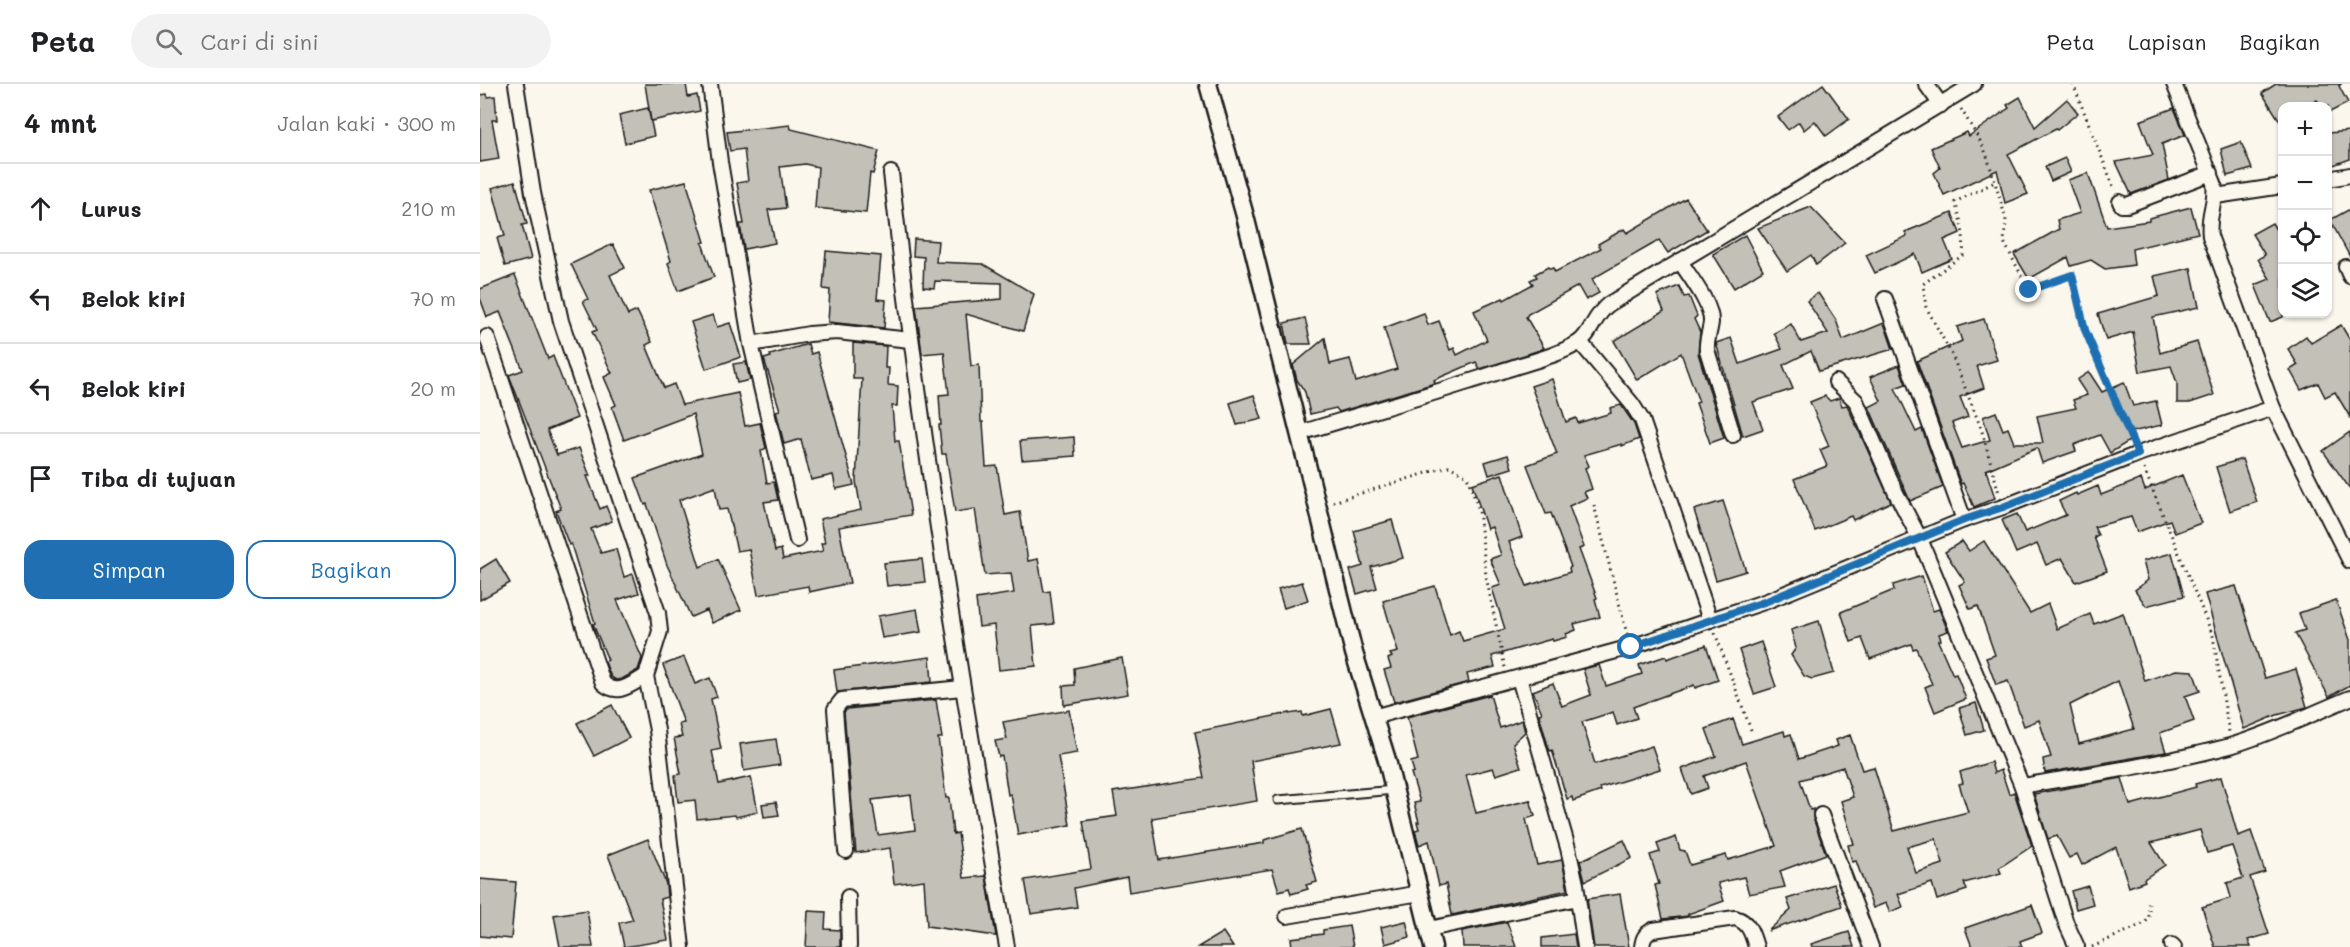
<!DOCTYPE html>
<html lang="id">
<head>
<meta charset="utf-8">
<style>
  :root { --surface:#fff; --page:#f2f2f2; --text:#202124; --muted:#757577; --line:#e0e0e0; --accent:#1f6fb2 }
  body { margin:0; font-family:Mali,sans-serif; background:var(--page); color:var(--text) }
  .controls { position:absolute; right:18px; top:18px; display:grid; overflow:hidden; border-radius:12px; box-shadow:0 2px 4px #0004 }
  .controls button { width:54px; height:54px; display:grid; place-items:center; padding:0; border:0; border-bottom:2px solid var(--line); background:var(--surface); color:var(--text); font:30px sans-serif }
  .stop { position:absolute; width:18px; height:18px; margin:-14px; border:4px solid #1f6fb2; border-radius:50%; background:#fff }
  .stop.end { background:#1f6fb2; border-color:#fff; box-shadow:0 2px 6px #0008 }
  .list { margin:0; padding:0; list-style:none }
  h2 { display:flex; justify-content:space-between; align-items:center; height:78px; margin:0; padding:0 24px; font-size:26px }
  h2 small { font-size:20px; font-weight:400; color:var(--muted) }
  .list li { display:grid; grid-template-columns:39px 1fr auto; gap:18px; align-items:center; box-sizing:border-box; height:90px; padding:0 24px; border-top:2px solid var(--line) }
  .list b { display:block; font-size:22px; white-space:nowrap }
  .list em { font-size:20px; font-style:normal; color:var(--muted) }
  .actions { display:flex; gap:12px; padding:18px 24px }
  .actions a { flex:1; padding:14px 0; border:2px solid var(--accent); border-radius:18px; text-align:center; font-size:21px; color:var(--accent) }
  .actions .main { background:var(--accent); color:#fff }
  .icon { flex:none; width:33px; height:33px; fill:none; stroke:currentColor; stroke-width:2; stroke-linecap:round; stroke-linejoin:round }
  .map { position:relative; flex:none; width:1870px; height:863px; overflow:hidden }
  header { display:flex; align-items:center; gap:36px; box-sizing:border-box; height:84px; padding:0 30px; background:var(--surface); border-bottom:2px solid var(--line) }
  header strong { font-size:28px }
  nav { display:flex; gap:33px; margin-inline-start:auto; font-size:21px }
  .search { width:420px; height:54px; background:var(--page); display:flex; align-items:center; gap:15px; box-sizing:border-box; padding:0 21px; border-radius:33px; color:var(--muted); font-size:22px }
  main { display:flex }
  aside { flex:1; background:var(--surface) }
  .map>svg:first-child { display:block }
  .building { fill:#c3c0b8; stroke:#1c1c1c; stroke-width:1.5; fill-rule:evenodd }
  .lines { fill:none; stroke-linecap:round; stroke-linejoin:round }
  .service-casing { stroke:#1c1c1c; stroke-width:11 }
  .minor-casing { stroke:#1c1c1c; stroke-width:18 }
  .tertiary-casing { stroke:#1c1c1c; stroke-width:21 }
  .path { stroke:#1c1c1c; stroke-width:3; stroke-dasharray:1.5 4.5; stroke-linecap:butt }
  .service { stroke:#fbf7ec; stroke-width:7 }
  .minor { stroke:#fbf7ec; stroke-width:14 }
  .tertiary { stroke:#fbf7ec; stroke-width:16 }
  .route { stroke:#1f6fb2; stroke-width:8 }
</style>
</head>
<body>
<header>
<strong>Peta</strong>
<div class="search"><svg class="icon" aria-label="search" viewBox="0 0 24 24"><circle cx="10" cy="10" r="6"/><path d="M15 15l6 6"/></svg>Cari di sini</div>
<nav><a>Peta</a><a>Lapisan</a><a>Bagikan</a></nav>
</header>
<main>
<aside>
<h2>4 mnt<small>Jalan kaki · 300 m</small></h2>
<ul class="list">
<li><svg class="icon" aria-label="ahead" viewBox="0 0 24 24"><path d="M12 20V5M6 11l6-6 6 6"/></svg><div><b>Lurus</b></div><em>210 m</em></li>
<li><svg class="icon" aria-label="left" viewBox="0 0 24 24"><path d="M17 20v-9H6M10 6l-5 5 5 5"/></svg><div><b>Belok kiri</b></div><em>70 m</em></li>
<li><svg class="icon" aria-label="left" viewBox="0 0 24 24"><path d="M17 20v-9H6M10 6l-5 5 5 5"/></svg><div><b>Belok kiri</b></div><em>20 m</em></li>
<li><svg class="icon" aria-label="arrive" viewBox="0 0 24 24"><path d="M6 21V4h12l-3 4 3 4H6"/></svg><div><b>Tiba di tujuan</b></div></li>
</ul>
<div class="actions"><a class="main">Simpan</a><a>Bagikan</a></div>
</aside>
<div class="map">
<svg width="1870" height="863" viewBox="0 0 1870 863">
  <rect width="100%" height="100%" fill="#fbf7ec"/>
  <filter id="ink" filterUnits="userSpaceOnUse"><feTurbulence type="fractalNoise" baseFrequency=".0167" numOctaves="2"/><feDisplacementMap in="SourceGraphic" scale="12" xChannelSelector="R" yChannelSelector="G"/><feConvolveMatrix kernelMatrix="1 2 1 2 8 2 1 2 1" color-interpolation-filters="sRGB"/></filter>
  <g filter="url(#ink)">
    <!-- building -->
    <g class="building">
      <path d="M165,0H206L208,13L217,11L220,27L171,37Z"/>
      <path d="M1343,0L1369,35L1346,52L1335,37L1324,46L1319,38L1308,46L1298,33Z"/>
      <path d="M1796,0H1861L1859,2L1868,19L1848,29V22H1841L1837,16L1827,22H1803V42L1782,9Z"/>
      <path d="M7,10L8,13L15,12L17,36H12L19,75L0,78V11Z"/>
      <path d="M1540,13L1555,43L1587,15L1598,29L1577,46L1576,45L1528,70L1548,110L1525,119L1517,86L1464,111L1454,89L1460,84L1451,64L1487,48L1489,52L1529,24L1527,21Z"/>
      <path d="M168,24L174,52L145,59L139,31Z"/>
      <path d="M1694,24L1705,51L1682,60L1689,96L1651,110L1636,78L1673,71L1660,37Z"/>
      <path d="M310,41L311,45L399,67L393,90L390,89L386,129L335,124L338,83L325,80L300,83L306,124L288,126L295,159L264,165L260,140H264L257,99L268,97L264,65L250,67L247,48Z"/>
      <path d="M1870,47V75L1848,83V49Z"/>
      <path d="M1761,58L1772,85L1747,92L1741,65Z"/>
      <path d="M1585,74L1591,88L1571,97L1565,83Z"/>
      <path d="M1608,89L1627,143L1669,137V134L1711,123L1718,149L1652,165L1654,181L1625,185L1611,176L1591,182L1588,173L1549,195L1534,170L1579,145L1577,136L1600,129L1588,96Z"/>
      <path d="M35,97L47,140L42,141L51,175L25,182L17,154L25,152L12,104Z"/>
      <path d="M206,97L225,158L222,159L234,193L198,207L188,179L191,177L169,106Z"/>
      <path d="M1206,114L1227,146L1188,169L1179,156L1173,160L1112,195L1119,209L1106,216L1098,202L1048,230L1046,233L1064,264L1060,266L1000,285L996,278L954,296L955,299L859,328L856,324L830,330L825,308L817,296L813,281L845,254L850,280L870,275L876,298L917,285L904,244L944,229L948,241L959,237L970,266L974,264L977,271L1007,256L994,227L1023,214L1024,216L1053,200L1050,196L1057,193L1055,190L1068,183L1070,185L1073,184L1075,188L1121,164L1118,160L1144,145L1147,149Z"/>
      <path d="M1331,123L1365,159L1336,181L1331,171L1307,187L1278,144Z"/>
      <path d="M1870,125V173L1850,136Z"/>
      <path d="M1472,129L1480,149L1464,156L1472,175L1442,188L1435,170L1395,189L1386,171L1427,152L1425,148Z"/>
      <path d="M1792,139L1803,157V233L1790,238L1775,201L1790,195L1778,175L1785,171L1772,150Z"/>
      <path d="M1265,151L1283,186L1254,204L1233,170Z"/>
      <path d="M434,155L458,157L456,178L503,180L554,210L543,247L486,230L491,282L499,281L501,338H503L506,383L517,382L525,431L540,428L548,477L558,475L564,508L570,507L574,540L552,542L556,582L519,586L514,541L499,543L496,515L534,509L531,489L505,491L495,425L475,428L466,370H462L459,341H461L459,311L469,310L464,268L442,270L436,222L522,215V199L455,197L454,204L443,203L444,173L433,172Z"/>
      <path d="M133,160L145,184L130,191L148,231L157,227L172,258L166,261L184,304L194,300L202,321L258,309L265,342L280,339L286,364L281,367L287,399L294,398L298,416L284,418L295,467L301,465L303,475L343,467L341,459H345L340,435L381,426L376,397L382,295H373V259L406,262L405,284H409L408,301L418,302L417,322H412L415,357H419L431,431L359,443L370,499L329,508L328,502L278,511L269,465L257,467L247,425L239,426L235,403L199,416L220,483L238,475L261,526L232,539L227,526L211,533L187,481L167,420L165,421L155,394L222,370L213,330L144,356L132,323L136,321L124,293L132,289L112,248L117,246L103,217L108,215L91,180Z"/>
      <path d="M346,167L401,172L397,215L406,216L404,244L348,238L350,206L343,205Z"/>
      <path d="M1711,184L1719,223L1673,233L1680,269L1717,258L1734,311L1710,319H1697V299L1691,282L1660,288L1653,248L1626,256L1618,230L1679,212L1674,192Z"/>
      <path d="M35,191L68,275L73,272L97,334L67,346L77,371L99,364L110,392H107L120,425L126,422L132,437L111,445L121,469L136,465L144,493L153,490L159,509L137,516L162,574L158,586L142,595L136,596L131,593L125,578L128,576L113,540L115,539L91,460L89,461L76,427L81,425L29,291L43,286L20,228L7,233L0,214V205Z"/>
      <path d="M1199,202L1204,213L1209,212L1217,232L1214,235L1220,248L1218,269L1244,354L1230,359L1216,319L1219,318L1201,269L1157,296L1134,257L1184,227L1177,211Z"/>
      <path d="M1338,209L1356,236L1363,256L1404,239L1413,265L1339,287L1331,267L1303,281L1313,305L1273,318L1283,345L1263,352L1236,259L1251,254L1260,280L1302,265L1294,249L1311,240L1321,258L1348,249L1327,217Z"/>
      <path d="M233,231L237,243L250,239L261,273L226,285L211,238Z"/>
      <path d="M825,234L831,260H808L804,239Z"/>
      <path d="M1504,235L1517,276L1497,282L1504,304L1480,313L1488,333L1472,339L1482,364L1510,356L1503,333L1516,328L1523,346L1528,344L1534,359H1563L1557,332L1596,324L1593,316L1607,311L1597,296L1609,288L1622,308L1644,298L1653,322L1676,317L1682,341L1647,349L1651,356L1630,369L1620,351L1594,361L1596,367L1562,379L1557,364L1506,386L1515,414L1494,423L1483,399L1481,400L1479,395L1437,277L1482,257L1477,243Z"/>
      <path d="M1861,241L1870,256V333L1855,308L1845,313L1838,299L1821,306L1810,286L1818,281L1808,265L1826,252L1831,259Z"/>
      <path d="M328,260L331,270L337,268L374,401L356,405L353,391L331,396L321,355L304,360L296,327L300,326L284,275L291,273L290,271Z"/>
      <path d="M266,278L270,296L257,299L253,280Z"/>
      <path d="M1419,281L1426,300L1415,304L1436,348L1442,345L1463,403L1430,417L1389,323L1401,317L1390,293Z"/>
      <path d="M1072,295L1086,338L1096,334L1098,339L1131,329L1130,324L1141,321L1154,340L1159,355L1142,362V360L1104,371L1109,382L1105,384L1112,405L1104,408L1107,414L1089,422L1104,463L1099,465L1117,514L1115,515L1120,533L1094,540L1096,546L1086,550L1087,553L1073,557L1072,555L1012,572L1015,583L987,590L989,598L914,618L904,586L911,584L908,575L912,573L910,570L918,568L903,517L955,502L970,551L979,547L983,557L1025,545L1012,504L1021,501L1010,475L1021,471L1012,443L1007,445L992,400L1022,390L1042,453L1029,458L1047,502L1090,488L1089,484L1091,483L1071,429L1066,430L1047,381L1077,370L1051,302Z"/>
      <path d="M774,311L782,335L757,341L750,319Z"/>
      <path d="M1345,312L1350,317L1359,314L1362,322L1367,321L1411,418L1373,436L1371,432L1335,447L1314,395L1347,382L1340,366L1349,362L1330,318Z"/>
      <path d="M1870,348V405L1843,367Z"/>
      <path d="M594,353L595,372L542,376L540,357Z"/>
      <path d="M1028,371L1032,384L1009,391L1005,378Z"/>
      <path d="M1762,375L1777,418L1750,427L1736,383Z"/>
      <path d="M1702,391L1721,439L1695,449L1690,436L1657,448L1651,433L1614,443L1618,451L1614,453L1627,487L1596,498L1582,474L1566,481L1557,460L1536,469L1522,436L1537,430L1545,448L1586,431L1579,417L1596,409L1597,411L1618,402L1621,411L1661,395L1665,406Z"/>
      <path d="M1243,417L1266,487L1236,496L1214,426Z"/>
      <path d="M912,436L923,474L891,483L897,504L877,510L870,486L883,482L874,447Z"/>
      <path d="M1482,457L1489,467L1504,457L1550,529L1568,520L1577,545L1610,530L1614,540L1643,529L1665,597L1696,586L1713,587L1720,607L1705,612L1714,637L1680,649L1686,668L1565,689L1563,675L1571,673L1559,636L1544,642L1528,597L1516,601L1506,574L1515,571L1498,522L1490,525L1479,501L1485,498L1465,468ZM1638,597L1654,645L1599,660L1590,621Z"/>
      <path d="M1692,469L1704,512L1666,522L1655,506L1668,496L1663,477Z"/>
      <path d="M16,475L30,499L0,516V485Z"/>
      <path d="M442,475L445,498L407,502L404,479Z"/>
      <path d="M1442,492L1453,527L1459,525L1468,547L1459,550L1461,556L1458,557L1473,591L1476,590L1486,615L1455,628L1445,603L1452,600L1436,564L1433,565L1431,560L1390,575L1382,554L1371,558L1361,528L1414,506L1413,501Z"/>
      <path d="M822,498L828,516L804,524L798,505Z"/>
      <path d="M1756,502L1785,594L1816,585L1827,623L1797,631L1764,645L1725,510Z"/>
      <path d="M1856,516L1870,556V601L1849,613L1815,549L1825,546L1819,529Z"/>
      <path d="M437,525L441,548L402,554L398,532Z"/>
      <path d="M1339,537L1354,589L1332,595L1324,592L1311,571L1316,564L1311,546Z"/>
      <path d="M1281,558L1296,603L1274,610L1259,566Z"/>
      <path d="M1226,561L1238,596L1215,604L1214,601L1153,623L1157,634L1137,641L1133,628L1102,638L1115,680L1172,662L1180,685L1120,704L1121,707L1093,717L1092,713L1087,715L1072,666L1070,667L1068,662L1059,630L1062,629L1053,607L1073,599L1082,622L1111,611L1103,585L1119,581L1126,602L1162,590L1159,581L1186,572L1187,575Z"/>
      <path d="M204,573L215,600L230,594L237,613L231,615L241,665L232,667L239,700L271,693L278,728L256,733L255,731L217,735L215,716L198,718L195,691L201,690L194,654L202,653L199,640L204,639L183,581Z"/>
      <path d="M450,573L452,598L357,608L354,586Z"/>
      <path d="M642,574L648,610L584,621L583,602L595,601L594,584Z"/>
      <path d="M1010,611L1020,644L1042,636L1045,648L1033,659L1041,683L1016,691L1013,684L986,691L996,729L1050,716L1055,732L1046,735L1057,781L1082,776L1088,806L972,831L966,800L959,802L949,757L939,761L935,746L939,745L937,738H939L934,719L940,718L931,689L934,688L931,678L938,676L927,633Z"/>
      <path d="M456,616L462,654H458L466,714H469L473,750L478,749L484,794L506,792L516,852L447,842L444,796L414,800L410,764L376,769L364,628L367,625ZM431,711L435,746L398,751L392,716Z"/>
      <path d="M1496,619L1504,646L1487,651L1479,624Z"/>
      <path d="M132,621L149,654L114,672L97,639Z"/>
      <path d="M851,625L861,659L771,677L777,717L672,734L679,776L784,759V756L822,745L837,798L826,801L828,805L811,810L809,804L799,807L792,785L649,808L647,793L594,804L597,823L551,830L545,796L611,785L603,737L637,732L633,708L724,694L715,648L809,629V630L822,628L823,632Z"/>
      <path d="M589,626L597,669L578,672L590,741L538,751L531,710L528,711L522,672L519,673L515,657L527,655L523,638Z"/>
      <path d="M1253,635L1262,660L1304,647L1305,652L1311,650L1319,675L1358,662L1356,656L1370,651L1382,686L1394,683L1414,747L1488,728L1479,700L1483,699L1480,688L1511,678L1514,689L1521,686L1529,710L1534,708L1552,762L1519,784L1521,789L1484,799L1487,806L1457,816L1452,799L1418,810L1423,823L1410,828L1406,819L1393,824L1376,777L1372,778L1368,761L1374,760L1361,717L1373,713L1363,683L1320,696L1330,726L1333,725V734L1346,770L1300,787L1305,803L1269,810L1264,793L1238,799L1244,817L1208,830V832L1183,835L1175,801L1179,800L1170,771L1180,768L1177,760L1196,753L1200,766L1205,767L1210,781L1246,771L1248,776L1296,762L1266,677L1224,692L1228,704L1211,710L1202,685L1236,672L1226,645ZM1456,755L1463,780L1436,789L1427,763Z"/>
      <path d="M296,655L300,681L264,687L260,660Z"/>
      <path d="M1741,693L1758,752L1771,747L1785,788L1770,793L1789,850L1768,856L1771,863H1735L1722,823L1751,814L1747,799L1763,794L1752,762L1727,769L1720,746L1671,759L1685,781L1664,795L1665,797L1649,803L1636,763L1602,781L1597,770L1589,774L1577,752L1568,755L1554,710L1642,694L1650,721L1716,703L1715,700Z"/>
      <path d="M296,718L299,731L284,733L282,720Z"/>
      <path d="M168,755L186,800L187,813L180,815L188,856L144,863L139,839L153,836L128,771Z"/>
      <path d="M1144,756L1152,774L1105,797L1100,777Z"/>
      <path d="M0,795L36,798L31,855L0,852Z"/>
      <path d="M1354,800L1362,822L1288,847L1311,826L1307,815Z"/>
      <path d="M1608,802L1613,820L1596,825L1591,807Z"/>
      <path d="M1140,810L1149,863H1114L1107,815Z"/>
      <path d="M1552,821L1562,849L1540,857L1542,863H1492L1485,844Z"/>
      <path d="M107,826L113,863H80L74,831Z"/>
      <path d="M328,827L346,828L345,845L360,846V863H326Z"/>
      <path d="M926,837L930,853L905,860L901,843Z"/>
      <path d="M1027,838L1036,863H983L982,847Z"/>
      <path d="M869,842L873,863H812L811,854L843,850V846Z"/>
      <path d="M743,848L753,863H718Z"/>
      <path d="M1369,848L1374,863H1332L1331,860Z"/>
      <path d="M1094,850L1096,863H1062V854Z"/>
    </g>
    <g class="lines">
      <defs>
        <path id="service" d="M798,716L915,706"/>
        <g id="minor">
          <path d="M36,0L53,109L81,237L178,529L180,547L166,592L177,646L202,863"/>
          <path d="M230,0L240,78L271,260L317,456"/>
          <path d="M1446,0L1461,21"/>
          <path d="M1694,0L1734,99C1737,119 1727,129 1730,152L1793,324L1870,477"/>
          <path d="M411,89C440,348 482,606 527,863"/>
          <path d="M1848,95L1870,91"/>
          <path d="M1736,112L1802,102"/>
          <path d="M1640,118L1642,121H1647L1731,89"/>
          <path d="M1200,177C1209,192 1232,220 1231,238C1230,248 1226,256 1227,266L1253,351"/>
          <path d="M1866,183L1870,192"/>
          <path d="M1405,215L1484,436"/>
          <path d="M7,253L123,599C138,613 151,600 166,592"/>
          <path d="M1100,258L1152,320L1162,336L1230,536"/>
          <path d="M271,260L329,250L357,248L430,256"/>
          <path d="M1356,298L1376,317L1415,407L1440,455L1542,702L1586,839L1597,863"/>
          <path d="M820,349C888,328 957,309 1025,286C1049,278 1077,272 1098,259C1111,251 1114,231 1129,220L1494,0"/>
          <path d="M1039,594L1088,764L1096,800L1105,863"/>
          <path d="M893,633L1151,563L1230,536L1287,517L1484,436L1523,423L1658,370L1793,324"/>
          <path d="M1542,702C1612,690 1682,680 1750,662C1791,650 1831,630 1870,614"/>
          <path d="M1341,731L1391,863"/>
          <path d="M366,767L355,625L362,616L482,604"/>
          <path d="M368,813L369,863"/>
          <path d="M807,832L940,809"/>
          <path d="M949,845L1098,814"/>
          <path d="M1692,861L1694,863"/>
          <path d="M1162,863C1163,854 1165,850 1173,846L1255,834C1269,838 1272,849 1276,863"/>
        </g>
        <path id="tertiary" d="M728,0L765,132L874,569L907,676L953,863"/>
      </defs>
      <!-- service casing -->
      <use href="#service" class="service-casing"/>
      <!-- minor casing -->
      <use href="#minor" class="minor-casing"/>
      <!-- tertiary casing -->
      <use href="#tertiary" class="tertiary-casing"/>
      <!-- path -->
      <g class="path">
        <path d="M1593,0L1634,104"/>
        <path d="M1481,25L1502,60L1507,72L1526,135L1524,158L1549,206L1592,191L1605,246L1652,356"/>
        <path d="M1513,99L1475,118C1481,136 1485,152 1483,171L1443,200L1446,223L1472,271L1501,344L1519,409"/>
        <path d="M1664,385L1733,552L1749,648"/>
        <path d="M853,418L969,382L987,392L999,426L1006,492L1025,584"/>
        <path d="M1114,421L1147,550"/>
        <path d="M1235,549L1271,646"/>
        <path d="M1612,863L1665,839L1669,834V817"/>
      </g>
      <!-- service -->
      <use href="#service" class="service"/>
      <!-- minor -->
      <use href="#minor" class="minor"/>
      <!-- tertiary -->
      <use href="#tertiary" class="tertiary"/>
    </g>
  </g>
  <g class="lines" filter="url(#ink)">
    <!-- route -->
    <path class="route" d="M1151,563L1287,517L1484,436L1523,423L1658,370L1605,246L1592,191L1549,206"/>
  </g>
</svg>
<div class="controls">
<button>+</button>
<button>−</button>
<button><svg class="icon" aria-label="locate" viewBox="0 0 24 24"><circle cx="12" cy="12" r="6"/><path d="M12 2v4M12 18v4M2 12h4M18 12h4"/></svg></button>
<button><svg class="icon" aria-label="layers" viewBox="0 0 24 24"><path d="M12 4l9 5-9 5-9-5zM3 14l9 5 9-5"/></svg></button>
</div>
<div class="stop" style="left:1151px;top:563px"></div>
<div class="stop end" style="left:1549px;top:206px"></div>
</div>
</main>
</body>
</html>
